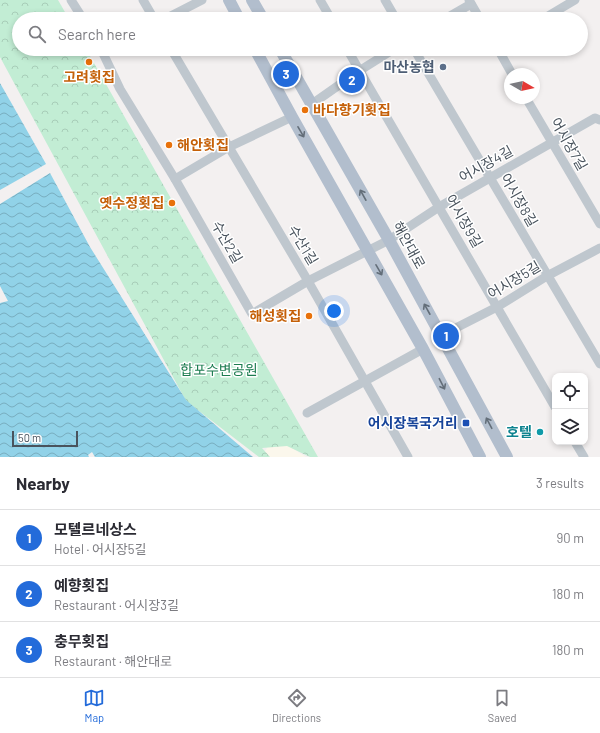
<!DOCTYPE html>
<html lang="en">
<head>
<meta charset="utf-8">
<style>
  :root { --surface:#fff; --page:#f7f7f7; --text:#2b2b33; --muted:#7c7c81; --line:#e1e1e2; --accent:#236bda }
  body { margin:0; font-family:Barlow,"Noto Sans KR",sans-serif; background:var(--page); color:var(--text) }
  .controls { position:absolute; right:12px; bottom:12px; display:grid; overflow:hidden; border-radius:8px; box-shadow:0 2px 6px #0003 }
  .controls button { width:36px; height:36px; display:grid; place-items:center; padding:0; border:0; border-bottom:1px solid var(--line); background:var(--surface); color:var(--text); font:20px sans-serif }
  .compass { position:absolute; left:504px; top:68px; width:36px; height:36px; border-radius:50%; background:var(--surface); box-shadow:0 2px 6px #0003; rotate:99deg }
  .scale { position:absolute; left:12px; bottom:10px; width:66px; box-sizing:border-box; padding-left:4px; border:2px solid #49535d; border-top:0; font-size:11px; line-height:14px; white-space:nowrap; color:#49535d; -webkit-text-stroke:3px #fff; paint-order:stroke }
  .you { position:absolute; left:334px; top:311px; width:14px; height:14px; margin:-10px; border:3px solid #fff; border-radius:50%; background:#1a73e8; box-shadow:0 0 0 6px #1a73e833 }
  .badge { display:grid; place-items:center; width:26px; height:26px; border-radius:50%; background:var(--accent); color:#fff; font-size:13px; font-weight:700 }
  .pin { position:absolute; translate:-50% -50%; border:2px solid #fff; box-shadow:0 1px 4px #0006 }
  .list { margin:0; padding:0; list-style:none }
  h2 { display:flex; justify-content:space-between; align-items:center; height:52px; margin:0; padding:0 16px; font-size:17px }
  h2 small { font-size:13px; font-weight:400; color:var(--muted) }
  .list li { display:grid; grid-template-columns:26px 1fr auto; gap:12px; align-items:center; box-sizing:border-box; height:56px; padding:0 16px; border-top:1px solid var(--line) }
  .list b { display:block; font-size:15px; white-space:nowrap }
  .list p { margin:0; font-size:13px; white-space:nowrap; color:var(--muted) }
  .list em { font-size:13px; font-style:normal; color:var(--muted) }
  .icon { flex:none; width:22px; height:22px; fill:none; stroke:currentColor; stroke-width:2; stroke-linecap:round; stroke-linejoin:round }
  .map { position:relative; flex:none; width:600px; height:457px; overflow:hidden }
  .search { position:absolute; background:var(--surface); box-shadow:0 2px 6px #0003; left:12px; right:12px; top:12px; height:44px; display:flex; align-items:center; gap:10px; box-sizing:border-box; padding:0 14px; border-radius:22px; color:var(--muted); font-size:15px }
  .sheet { height:220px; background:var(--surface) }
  nav { display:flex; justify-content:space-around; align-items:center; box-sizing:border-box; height:56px; border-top:1px solid var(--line); background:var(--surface); font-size:11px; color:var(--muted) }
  nav a { display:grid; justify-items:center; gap:2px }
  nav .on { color:var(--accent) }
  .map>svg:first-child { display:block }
  .commercial { fill:#fbf7ec }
  .park { fill:url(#park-crowns) }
  .water { fill:url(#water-waves) }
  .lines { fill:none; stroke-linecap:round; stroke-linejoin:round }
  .minor { stroke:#bfc7ce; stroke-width:9 }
  .major { stroke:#b2becd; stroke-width:12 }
  .oneway { stroke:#636e79 }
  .food-dot { fill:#e8710a; stroke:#fff; stroke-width:1.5 }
  .service-dot { fill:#5c6f8a; stroke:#fff; stroke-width:1.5 }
  .transit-dot { fill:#1a4fb4; stroke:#fff; stroke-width:1.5 }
  .culture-dot { fill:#0f9aa8; stroke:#fff; stroke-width:1.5 }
  .labels { text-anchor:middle; stroke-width:3; stroke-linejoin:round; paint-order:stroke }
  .service-label { font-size:14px; font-weight:bold; fill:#4e5e75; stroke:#fff; text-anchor:end }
  .food-label { font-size:14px; font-weight:bold; fill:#c56008; stroke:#fff; text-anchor:start }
  .street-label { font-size:14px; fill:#49535d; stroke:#fff }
  .park-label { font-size:14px; fill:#1c7c50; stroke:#fff }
  .transit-label { font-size:14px; font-weight:bold; fill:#164399; stroke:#fff; text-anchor:end }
  .culture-label { font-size:14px; font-weight:bold; fill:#0d838f; stroke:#fff; text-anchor:end }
</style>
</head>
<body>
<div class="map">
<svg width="600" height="457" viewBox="0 0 600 457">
  <defs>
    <pattern id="park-crowns" width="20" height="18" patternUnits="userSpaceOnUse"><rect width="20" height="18" fill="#c2edd4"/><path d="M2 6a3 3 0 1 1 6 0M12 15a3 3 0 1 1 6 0" fill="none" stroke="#a8cdb8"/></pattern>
    <pattern id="water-waves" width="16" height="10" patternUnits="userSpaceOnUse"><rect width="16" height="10" fill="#91d2e8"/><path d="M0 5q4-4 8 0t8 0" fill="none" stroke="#78adbf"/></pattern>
  </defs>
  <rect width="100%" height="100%" fill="#f3f0f0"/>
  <!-- commercial -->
  <path class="commercial" d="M270,443L289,446L306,457H263L262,456Z"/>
  <!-- park -->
  <path class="park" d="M0,0H58L69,19H19V49H86L318,457H310L287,446L262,448L270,457H259L186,401L0,57Z"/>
  <!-- water -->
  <g class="water">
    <path d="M0,83L46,164L0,190Z"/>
    <path d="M50,173L90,247L186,400L253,457H95L92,452L88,455L89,457H0V303L8,301L0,286V204Z"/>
  </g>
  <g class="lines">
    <!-- minor -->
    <g class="minor">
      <path d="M71,0L83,19"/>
      <path d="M143,0L154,19"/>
      <path d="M320,0L331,19"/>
      <path d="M385,0L396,19"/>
      <path d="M469,0L480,19"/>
      <path d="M165,19L202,0"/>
      <path d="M445,19L471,4"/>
      <path d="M543,19L575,0"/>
      <path d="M101,49L120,89L175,179L252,314L308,281L389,240L439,207L595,118L600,120"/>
      <path d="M171,49L308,281L408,457"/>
      <path d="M347,49L555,407"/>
      <path d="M414,49L600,364"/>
      <path d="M498,49L512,74"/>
      <path d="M526,98L600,224"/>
      <path d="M312,104L359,71L394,49"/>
      <path d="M175,179L229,147L292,117"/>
      <path d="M442,335L497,307L547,276L600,248"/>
      <path d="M307,413L423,349"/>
      <path d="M575,442L584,457"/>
    </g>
    <!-- major -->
    <g class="major">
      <path d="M229,0L239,19"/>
      <path d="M252,0L263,19"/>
      <path d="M255,49L292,117L423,349L480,457"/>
      <path d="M280,49L389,240L507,457"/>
    </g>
  </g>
  <!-- one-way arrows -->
  <defs><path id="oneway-shaft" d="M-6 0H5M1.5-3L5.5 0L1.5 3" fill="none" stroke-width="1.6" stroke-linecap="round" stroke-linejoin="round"/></defs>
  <g class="oneway">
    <use href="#oneway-shaft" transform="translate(301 132) rotate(60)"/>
    <use href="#oneway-shaft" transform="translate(363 195) rotate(-119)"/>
    <use href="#oneway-shaft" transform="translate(379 270) rotate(60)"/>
    <use href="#oneway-shaft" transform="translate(427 309) rotate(-119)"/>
    <use href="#oneway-shaft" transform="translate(442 384) rotate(63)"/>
    <use href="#oneway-shaft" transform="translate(489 423) rotate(-118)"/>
  </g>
  <!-- markers -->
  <g class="food-dot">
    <circle cx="89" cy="62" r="4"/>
    <circle cx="305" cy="110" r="4"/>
    <circle cx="169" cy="145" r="4"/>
    <circle cx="172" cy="203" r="4"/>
    <circle cx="309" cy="316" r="4"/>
  </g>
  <circle class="service-dot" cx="443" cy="67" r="4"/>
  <rect class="transit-dot" x="462" y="419" width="8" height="8" rx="2"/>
  <circle class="culture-dot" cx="540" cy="432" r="4"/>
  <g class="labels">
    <!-- service labels -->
    <g class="service-label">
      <text x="435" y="72">마산농협</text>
    </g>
    <!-- food labels -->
    <g class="food-label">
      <text x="89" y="82" text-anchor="middle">고려횟집</text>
      <text x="313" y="115">바다향기횟집</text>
      <text x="177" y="150">해안횟집</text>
      <text x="164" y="208" text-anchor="end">옛수정횟집</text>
      <text x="301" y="321" text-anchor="end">해성횟집</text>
    </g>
    <!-- street labels -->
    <g class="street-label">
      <text transform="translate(569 144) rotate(60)" y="5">어시장7길</text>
      <text transform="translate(486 164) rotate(-29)" y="5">어시장4길</text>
      <text transform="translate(519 200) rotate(60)" y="5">어시장8길</text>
      <text transform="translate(464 221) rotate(60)" y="5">어시장9길</text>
      <text transform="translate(227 242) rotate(60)" y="5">수산2길</text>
      <text transform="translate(303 245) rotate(59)" y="5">수산1길</text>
      <text transform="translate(409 245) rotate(61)" y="5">해안대로</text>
      <text transform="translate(514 280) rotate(-31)" y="5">어시장5길</text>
    </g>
    <!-- park labels -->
    <g class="park-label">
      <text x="219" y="375">합포수변공원</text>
    </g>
    <!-- transit labels -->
    <g class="transit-label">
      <text x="458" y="428">어시장복국거리</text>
    </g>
    <!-- culture labels -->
    <g class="culture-label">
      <text x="532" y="437">호텔</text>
    </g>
  </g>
</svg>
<div class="controls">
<button><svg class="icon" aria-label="locate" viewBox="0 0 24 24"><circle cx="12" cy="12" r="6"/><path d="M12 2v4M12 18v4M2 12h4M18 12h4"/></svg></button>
<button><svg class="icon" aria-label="layers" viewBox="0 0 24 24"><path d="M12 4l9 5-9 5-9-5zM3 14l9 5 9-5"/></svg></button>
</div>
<svg class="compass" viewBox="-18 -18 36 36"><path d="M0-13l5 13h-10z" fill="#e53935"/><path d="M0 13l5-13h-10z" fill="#7c7c81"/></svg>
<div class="scale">50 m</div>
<div class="you"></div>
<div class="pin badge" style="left:446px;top:336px">1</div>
<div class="pin badge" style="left:352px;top:80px">2</div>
<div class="pin badge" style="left:286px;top:74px">3</div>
<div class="search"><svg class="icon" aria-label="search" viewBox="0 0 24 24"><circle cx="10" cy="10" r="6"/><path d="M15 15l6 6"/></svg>Search here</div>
</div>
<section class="sheet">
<h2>Nearby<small>3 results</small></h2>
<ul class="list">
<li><span class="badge">1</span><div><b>모텔르네상스</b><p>Hotel · 어시장5길</p></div><em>90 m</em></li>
<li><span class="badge">2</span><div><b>예향횟집</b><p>Restaurant · 어시장3길</p></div><em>180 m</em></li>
<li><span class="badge">3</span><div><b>충무횟집</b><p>Restaurant · 해안대로</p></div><em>180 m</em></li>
</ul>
</section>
<nav>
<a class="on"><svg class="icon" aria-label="map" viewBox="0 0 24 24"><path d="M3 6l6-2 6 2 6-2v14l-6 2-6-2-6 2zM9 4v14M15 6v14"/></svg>Map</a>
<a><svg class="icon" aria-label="directions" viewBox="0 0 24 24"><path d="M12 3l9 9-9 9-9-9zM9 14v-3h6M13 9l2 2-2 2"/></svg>Directions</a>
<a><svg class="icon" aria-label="saved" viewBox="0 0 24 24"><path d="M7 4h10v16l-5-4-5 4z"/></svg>Saved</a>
</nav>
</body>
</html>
